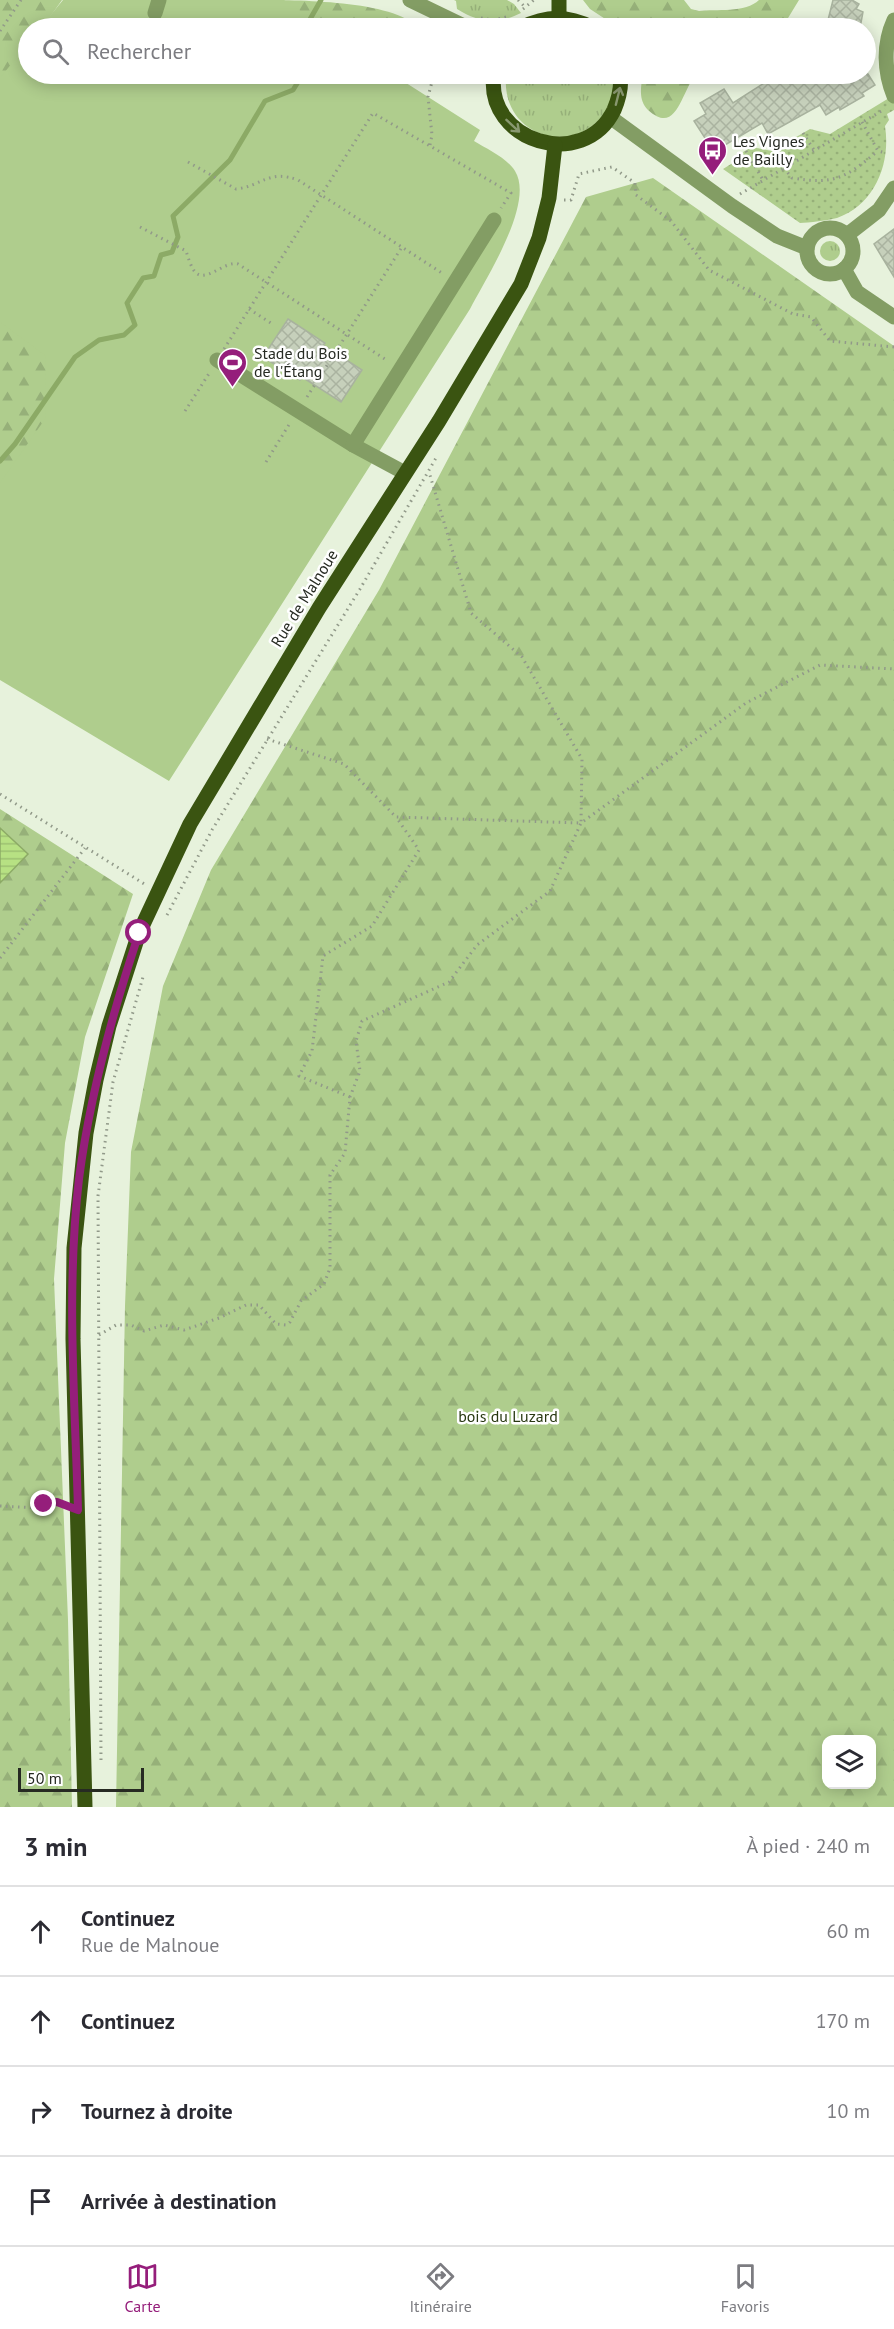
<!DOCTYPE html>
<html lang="fr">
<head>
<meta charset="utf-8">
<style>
  :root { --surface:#fff; --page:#f7f7f7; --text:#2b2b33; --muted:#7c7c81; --line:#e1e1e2; --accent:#951e7b }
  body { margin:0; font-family:"PT Sans",sans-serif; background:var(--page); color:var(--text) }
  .controls { position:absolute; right:18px; bottom:18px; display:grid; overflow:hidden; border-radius:12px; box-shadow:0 3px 15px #0003 }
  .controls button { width:54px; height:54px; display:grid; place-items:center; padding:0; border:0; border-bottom:2px solid var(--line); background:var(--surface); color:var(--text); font:30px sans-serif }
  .scale { position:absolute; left:18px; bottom:15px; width:126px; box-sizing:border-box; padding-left:6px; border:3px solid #262a22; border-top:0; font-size:16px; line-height:21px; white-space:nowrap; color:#262a22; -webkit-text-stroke:4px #fff; paint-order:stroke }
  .stop { position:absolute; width:18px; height:18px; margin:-14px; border:4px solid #951e7b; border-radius:50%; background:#fff }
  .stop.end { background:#951e7b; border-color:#fff; box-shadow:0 2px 6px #0008 }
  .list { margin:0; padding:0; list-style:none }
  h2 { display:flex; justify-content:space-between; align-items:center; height:78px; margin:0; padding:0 24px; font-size:26px }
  h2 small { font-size:20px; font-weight:400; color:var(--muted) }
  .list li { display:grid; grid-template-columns:39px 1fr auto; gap:18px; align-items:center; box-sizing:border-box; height:90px; padding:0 24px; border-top:2px solid var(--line) }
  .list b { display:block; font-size:22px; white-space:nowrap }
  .list p { margin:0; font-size:20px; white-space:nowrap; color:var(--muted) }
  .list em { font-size:20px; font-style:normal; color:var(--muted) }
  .icon { flex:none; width:33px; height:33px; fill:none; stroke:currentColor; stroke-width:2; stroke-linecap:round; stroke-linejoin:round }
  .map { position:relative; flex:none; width:894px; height:1807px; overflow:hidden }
  .search { position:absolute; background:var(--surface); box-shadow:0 3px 15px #0003; left:18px; right:18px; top:18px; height:66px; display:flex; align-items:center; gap:15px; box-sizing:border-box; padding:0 21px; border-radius:33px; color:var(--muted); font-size:22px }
  .sheet { height:438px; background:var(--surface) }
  nav { display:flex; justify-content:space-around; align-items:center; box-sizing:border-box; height:84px; border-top:2px solid var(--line); background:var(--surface); font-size:16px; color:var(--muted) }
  nav a { display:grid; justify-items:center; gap:3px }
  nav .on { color:var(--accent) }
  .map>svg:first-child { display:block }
  .grass { fill:url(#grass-tufts) }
  .forest { fill:url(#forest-firs); fill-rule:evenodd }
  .park { fill:url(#park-dots) }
  .pitch { fill:#afcd8d }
  .water { fill:url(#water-rules); stroke:#8caa66; stroke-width:1.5 }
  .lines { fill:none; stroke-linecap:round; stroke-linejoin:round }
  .stream { stroke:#8caa66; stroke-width:5 }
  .building { fill:url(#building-cross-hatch); stroke:#a8b29e; stroke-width:1.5 }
  .path { stroke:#919989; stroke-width:3; stroke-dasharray:1.5 4.5; stroke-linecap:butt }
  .minor { stroke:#839d64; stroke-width:15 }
  .major { stroke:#3a5411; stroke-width:15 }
  .oneway { stroke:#899870 }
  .route { stroke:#951e7b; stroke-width:8 }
  .labels { text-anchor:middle; stroke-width:5; stroke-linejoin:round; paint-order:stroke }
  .poi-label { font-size:16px; fill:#262a22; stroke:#fff; text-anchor:start }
  .street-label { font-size:16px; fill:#262a22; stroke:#fff }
  .park-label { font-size:16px; fill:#283811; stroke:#fff }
</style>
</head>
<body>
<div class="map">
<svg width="894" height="1807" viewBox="0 0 894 1807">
  <defs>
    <pattern id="grass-tufts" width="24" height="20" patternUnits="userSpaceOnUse" patternTransform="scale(1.5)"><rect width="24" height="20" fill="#afcd8d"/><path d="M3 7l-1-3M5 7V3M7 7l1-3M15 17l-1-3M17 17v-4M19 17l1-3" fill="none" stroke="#96b079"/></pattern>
    <pattern id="forest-firs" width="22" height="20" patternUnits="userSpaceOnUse" patternTransform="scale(1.5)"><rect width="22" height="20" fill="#afcd8d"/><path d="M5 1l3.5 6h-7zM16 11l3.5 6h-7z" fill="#96b079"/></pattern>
    <pattern id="park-dots" width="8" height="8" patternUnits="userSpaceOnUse" patternTransform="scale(1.5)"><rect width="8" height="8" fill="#afcd8d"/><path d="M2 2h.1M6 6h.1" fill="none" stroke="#96b079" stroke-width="1.8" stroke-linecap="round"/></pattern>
    <pattern id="water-rules" width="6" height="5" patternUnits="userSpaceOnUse" patternTransform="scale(1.5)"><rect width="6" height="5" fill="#b7e183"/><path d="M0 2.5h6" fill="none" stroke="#9dc171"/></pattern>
    <pattern id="building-cross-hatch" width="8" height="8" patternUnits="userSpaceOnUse" patternTransform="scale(1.5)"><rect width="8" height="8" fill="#c6d0bb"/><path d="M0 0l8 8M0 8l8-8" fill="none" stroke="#aab3a0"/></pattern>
  </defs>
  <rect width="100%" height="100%" fill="#e7f2dc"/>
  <!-- grass -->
  <g class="grass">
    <path d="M454,0H507L514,4L521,13C496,25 480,23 457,9L456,1Z"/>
    <path d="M506,74H615C615,160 499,155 506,74Z"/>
    <circle cx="830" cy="251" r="10"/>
  </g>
  <!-- forest -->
  <g class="forest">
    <path d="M0,0H62L42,28H28V47L0,88Z"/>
    <path d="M255,0C296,0 394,0 418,28H229Z"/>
    <path d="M583,0H684L691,9L699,11C715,9 746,13 759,0H799L785,23L777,28H619L590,9Z"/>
    <path d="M643,74H697C681,89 678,137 648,110C638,100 641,86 643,74Z"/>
    <path d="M653,178L894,346V1807H116L125,1306L131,1152L163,986L211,870L379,590L586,197ZM826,1740H872V1784H826Z"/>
    <path d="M162,248L0,490V311Z"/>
    <path d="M0,809L133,894L85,1037L65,1143L54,1279L68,1620L72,1807H0V883L28,854L0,828Z"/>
  </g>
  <!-- park -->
  <path class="park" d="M894,95V110L887,114L889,120L885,126C891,163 875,205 837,218C829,220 808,223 800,223L723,169L744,156L743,152L752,147L772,151L810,129L830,134Z"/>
  <!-- pitch -->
  <g class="pitch">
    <path d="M63,0H284L326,28H40Z"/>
    <path d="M28,43V74H392L480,130L474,141C487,149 507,158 515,171C535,203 486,278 470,309L169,781L0,680V483L45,419L46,356L0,322V78Z"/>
  </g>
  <!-- water -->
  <path class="water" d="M0,828L28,854L0,883Z"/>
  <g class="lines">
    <!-- stream -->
    <g class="stream">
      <path d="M305,28L321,0"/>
      <path d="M0,461L15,444L75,357L99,340L124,335L135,325L127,303L143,278L154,276L161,255L172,252L178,237L173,216L230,160L265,101L293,90L303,74"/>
    </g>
  </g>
  <!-- building -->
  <g class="building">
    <path d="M833,0H852L859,4L856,9L863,12L860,28H826Z"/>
    <path d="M778,74H784L790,84L809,74H868L875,85L862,93L864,96L840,110L839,107L826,115L820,105L768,134L762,123L725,145L723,142L712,149L694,121L706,114L700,103L724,89L733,103Z"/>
    <path d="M894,229V277L874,244Z"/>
    <path d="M288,319L325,343L323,345L362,370L341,402L302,377L300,380L263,357Z"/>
  </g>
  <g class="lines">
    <!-- path -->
    <g class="path">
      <path d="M518,0L525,7"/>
      <path d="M523,9L534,0"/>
      <path d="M481,18L494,20L510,16"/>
      <path d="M0,31L21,0"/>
      <path d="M862,122L878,151L886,153"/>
      <path d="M803,133L814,150"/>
      <path d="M430,145L432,135L428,97L434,74"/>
      <path d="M746,151L763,180"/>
      <path d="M188,162L236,189C262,186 269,169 298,180L442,273"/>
      <path d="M784,168L792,178C835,185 845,178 878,151"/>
      <path d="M740,194L885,109"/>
      <path d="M564,200H571L579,174L612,167L635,183L636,195L671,221L709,270L793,314L811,317L830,341L894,347"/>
      <path d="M140,227L186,251C188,257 190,264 193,269C203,287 224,260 238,264L388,361"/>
      <path d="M249,309L274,325"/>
      <path d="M224,349L373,113L511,193L501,208"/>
      <path d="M307,397L402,247"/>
      <path d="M185,411L210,372"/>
      <path d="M266,462L290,423"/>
      <path d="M267,739L344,764L396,817L581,823L582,759L522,657L471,613L429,472"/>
      <path d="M0,794L146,885"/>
      <path d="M167,915L212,830L360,589L436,458"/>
      <path d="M0,958L85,848"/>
      <path d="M350,1097L299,1076L312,1051L323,956L372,926L419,850L396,817"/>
      <path d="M99,1335L116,1325H131L144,1331L164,1325L184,1330L219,1318L246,1305H259L276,1324L286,1325L290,1322L301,1301L324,1284L330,1268V1175L345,1153L350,1097L360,1071L356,1041L362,1021L449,982L477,945L550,891L581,823L746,703L820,665L894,669"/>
      <path d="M0,1506L38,1508C45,1503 53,1501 62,1504"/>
      <path d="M101,1760L98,1196L113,1082L143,977"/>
    </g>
    <!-- minor -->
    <g class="minor">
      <path d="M410,0L468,28"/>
      <path d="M155,13L159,0"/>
      <path d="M894,20C883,44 884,72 894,96"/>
      <path d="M610,117L732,206L777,236L807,248"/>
      <circle cx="830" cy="251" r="23"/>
      <path d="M847,235L879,210L894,188"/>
      <path d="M844,269L857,292L894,317"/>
      <path d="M217,360L353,445L405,473"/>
      <path d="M353,445L494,220"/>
    </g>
    <!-- major -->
    <g class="major">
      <path d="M559,0V17"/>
      <path d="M521,28C547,15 567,15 593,28"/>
      <path d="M494,74C484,142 584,172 614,110C619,98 622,86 620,74"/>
      <path d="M85,1807L73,1339L74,1248L86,1133L96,1080L109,1026L139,933L190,824L319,608L439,421L521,284L539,238L549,198L555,145"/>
    </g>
  </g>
  <!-- one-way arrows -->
  <defs><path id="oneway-shaft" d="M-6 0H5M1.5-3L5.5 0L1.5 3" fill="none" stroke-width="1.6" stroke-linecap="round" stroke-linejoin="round" transform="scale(1.5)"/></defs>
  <g class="oneway">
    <use href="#oneway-shaft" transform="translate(618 96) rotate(-76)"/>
    <use href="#oneway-shaft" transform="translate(513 126) rotate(43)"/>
  </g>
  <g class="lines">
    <!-- route -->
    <path class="route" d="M44,1504L57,1502L78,1510C75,1401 66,1289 79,1179C90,1094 112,1014 139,933"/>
  </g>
  <!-- icons -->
  <defs>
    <symbol id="bus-pin" viewBox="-11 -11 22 30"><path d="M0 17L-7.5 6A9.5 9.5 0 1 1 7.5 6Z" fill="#951e7b" stroke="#fff"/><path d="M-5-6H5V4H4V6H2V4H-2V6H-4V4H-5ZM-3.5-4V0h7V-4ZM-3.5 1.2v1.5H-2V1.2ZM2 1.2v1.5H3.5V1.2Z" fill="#fff"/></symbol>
    <symbol id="stadium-pin" viewBox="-11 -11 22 30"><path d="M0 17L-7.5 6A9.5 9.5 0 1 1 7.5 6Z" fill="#951e7b" stroke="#fff"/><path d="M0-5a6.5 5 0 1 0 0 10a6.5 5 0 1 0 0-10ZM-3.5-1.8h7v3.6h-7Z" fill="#fff"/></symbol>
  </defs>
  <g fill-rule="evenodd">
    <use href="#bus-pin" x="696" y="134" width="33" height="45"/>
    <use href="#stadium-pin" x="216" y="346" width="33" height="45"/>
  </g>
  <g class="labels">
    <!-- poi labels -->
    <g class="poi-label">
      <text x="733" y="147">Les Vignes<tspan x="733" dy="18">de Bailly</tspan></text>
      <text x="254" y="359">Stade du Bois<tspan x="254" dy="18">de l'Étang</tspan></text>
    </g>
    <!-- street labels -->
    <g class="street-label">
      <text transform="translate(304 598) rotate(-58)" y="6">Rue de Malnoue</text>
    </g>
    <!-- park labels -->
    <g class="park-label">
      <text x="508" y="1422">bois du Luzard</text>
    </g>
  </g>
</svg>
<div class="controls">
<button><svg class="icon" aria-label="layers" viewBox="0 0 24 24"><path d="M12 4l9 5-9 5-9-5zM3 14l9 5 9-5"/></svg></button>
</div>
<div class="scale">50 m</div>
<div class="stop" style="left:139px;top:933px"></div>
<div class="stop end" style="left:44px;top:1504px"></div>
<div class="search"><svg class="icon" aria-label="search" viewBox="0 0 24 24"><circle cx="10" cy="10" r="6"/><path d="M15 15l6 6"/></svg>Rechercher</div>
</div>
<section class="sheet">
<h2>3 min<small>À pied · 240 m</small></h2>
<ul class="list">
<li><svg class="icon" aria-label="ahead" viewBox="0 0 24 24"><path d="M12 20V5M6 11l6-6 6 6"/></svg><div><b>Continuez</b><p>Rue de Malnoue</p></div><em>60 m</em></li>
<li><svg class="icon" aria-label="ahead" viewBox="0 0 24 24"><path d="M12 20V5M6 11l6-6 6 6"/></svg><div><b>Continuez</b></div><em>170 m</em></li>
<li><svg class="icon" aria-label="right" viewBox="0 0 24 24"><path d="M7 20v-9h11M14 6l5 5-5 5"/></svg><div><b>Tournez à droite</b></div><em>10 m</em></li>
<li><svg class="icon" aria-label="arrive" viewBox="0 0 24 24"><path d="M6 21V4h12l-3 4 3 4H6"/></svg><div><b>Arrivée à destination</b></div></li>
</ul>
</section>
<nav>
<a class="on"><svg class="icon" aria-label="map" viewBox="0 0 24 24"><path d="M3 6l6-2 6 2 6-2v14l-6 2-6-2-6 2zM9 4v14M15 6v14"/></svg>Carte</a>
<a><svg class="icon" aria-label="directions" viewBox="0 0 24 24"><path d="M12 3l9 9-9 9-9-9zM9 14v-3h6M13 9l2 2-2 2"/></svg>Itinéraire</a>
<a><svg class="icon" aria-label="saved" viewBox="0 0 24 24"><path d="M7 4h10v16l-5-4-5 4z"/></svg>Favoris</a>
</nav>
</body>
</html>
